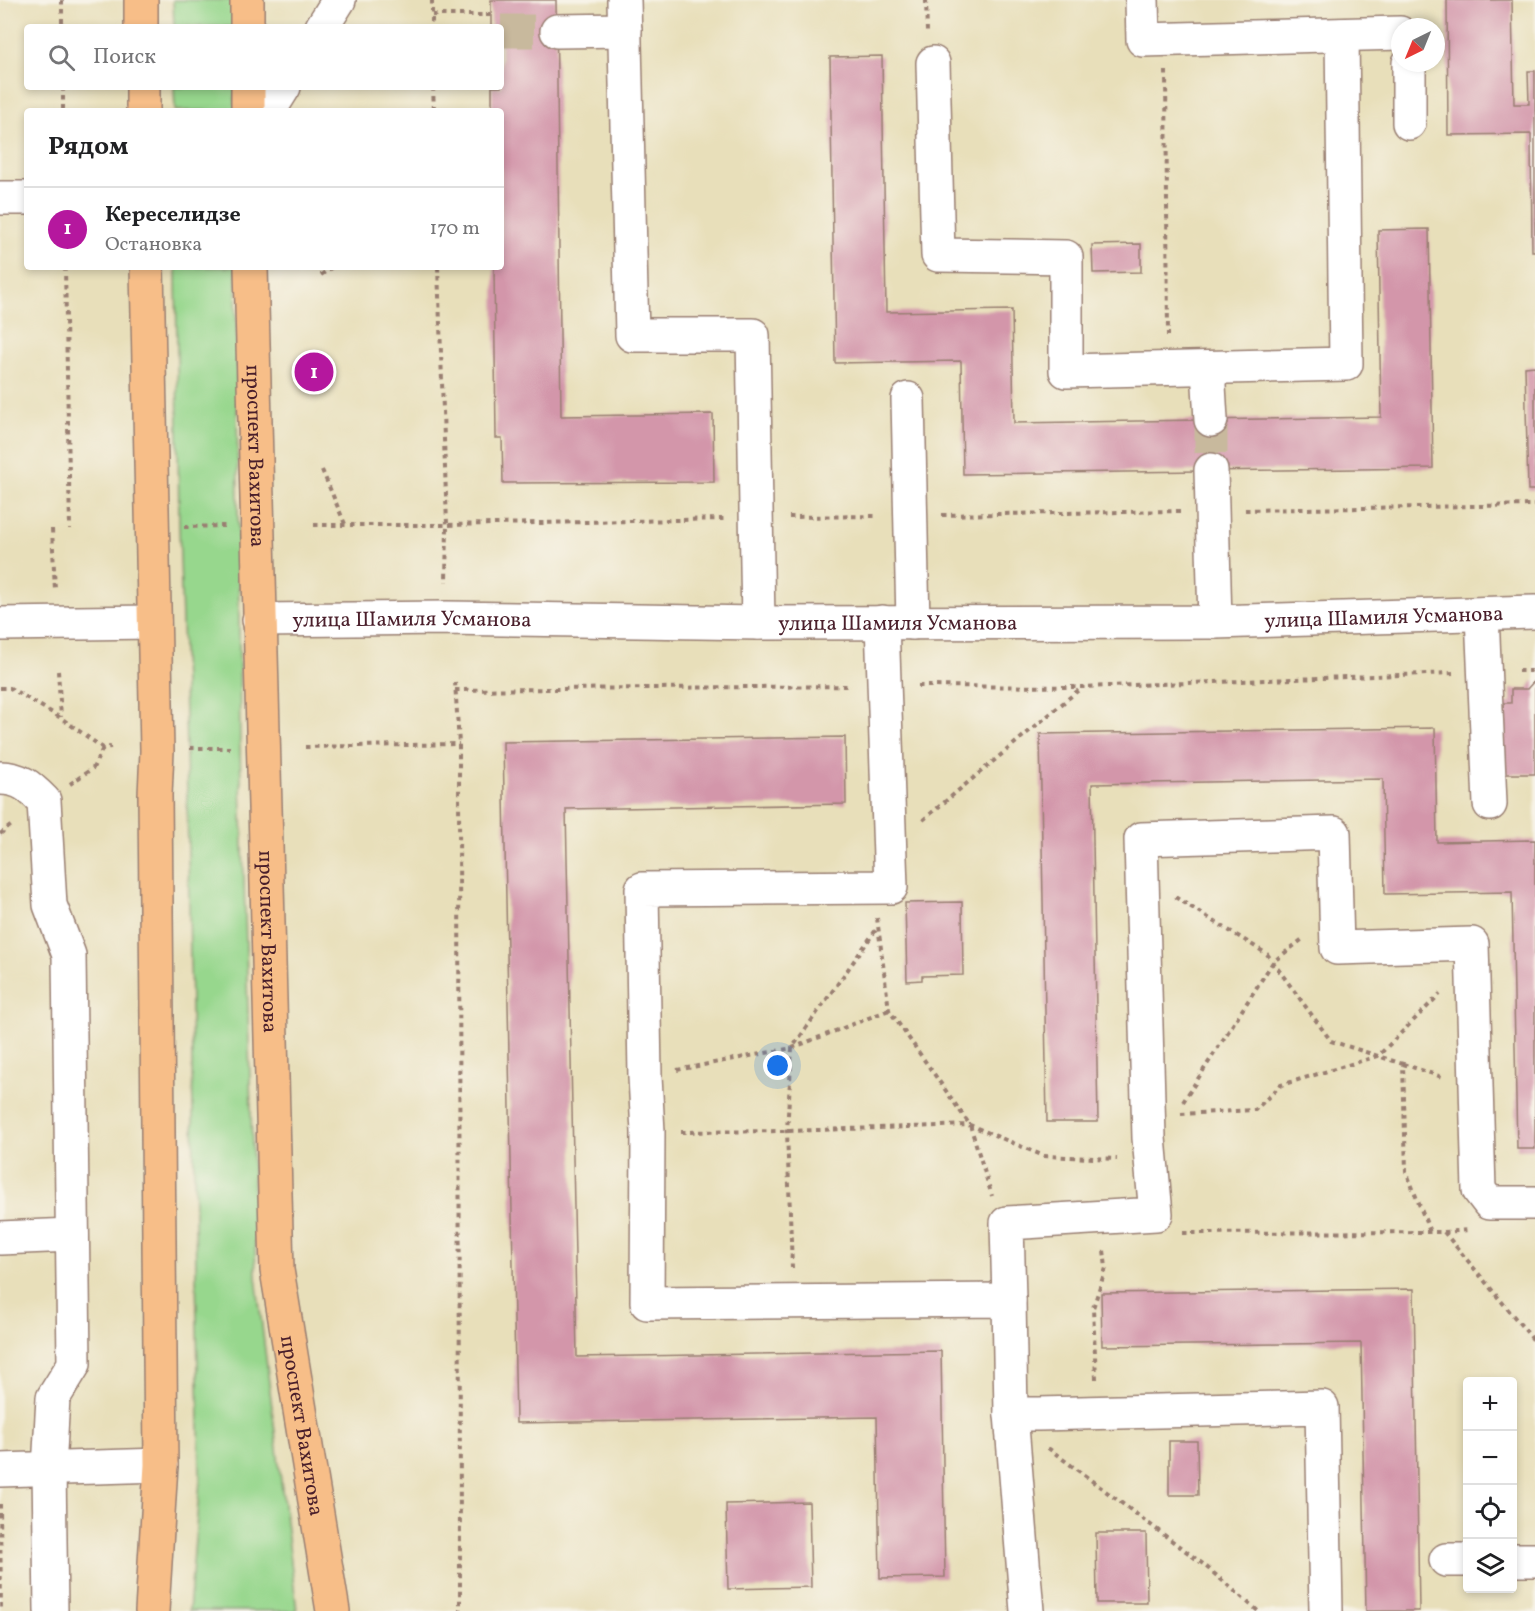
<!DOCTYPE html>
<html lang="ru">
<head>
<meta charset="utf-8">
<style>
  :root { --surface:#fff; --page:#f2f2f2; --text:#202124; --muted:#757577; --line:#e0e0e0; --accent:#b5179e }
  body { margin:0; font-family:Vollkorn,serif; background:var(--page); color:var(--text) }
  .controls { position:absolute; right:18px; bottom:18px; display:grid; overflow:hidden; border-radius:6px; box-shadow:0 3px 9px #0003 }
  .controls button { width:54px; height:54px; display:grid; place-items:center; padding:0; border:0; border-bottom:2px solid var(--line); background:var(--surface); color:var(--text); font:30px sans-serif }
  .compass { position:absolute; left:1391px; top:18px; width:54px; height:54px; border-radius:50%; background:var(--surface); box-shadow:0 3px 9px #0003; rotate:223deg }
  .you { position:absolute; left:778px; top:1066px; width:21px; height:21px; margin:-15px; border:4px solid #fff; border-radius:50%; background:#1a73e8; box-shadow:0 0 0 9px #1a73e833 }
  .badge { display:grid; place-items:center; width:39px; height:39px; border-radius:50%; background:var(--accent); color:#fff; font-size:20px; font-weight:700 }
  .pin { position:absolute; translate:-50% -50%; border:3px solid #fff; box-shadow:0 2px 6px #0006 }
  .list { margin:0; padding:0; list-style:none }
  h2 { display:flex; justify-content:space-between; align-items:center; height:78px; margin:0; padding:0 24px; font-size:26px }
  h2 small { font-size:20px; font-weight:400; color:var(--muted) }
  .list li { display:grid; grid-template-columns:39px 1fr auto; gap:18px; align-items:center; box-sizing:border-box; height:84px; padding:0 24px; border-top:2px solid var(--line) }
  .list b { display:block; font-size:22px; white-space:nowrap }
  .list p { margin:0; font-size:20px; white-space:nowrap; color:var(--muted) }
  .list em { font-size:20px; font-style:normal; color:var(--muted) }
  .icon { flex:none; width:33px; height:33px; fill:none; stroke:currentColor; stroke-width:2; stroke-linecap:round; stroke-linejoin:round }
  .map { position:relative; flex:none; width:1535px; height:1611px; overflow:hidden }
  .search { position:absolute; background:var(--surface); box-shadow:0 3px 9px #0003; left:24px; top:24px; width:480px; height:66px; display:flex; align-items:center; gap:15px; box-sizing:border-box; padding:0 21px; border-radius:6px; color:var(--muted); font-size:22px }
  .panel { position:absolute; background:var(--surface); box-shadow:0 3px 9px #0003; left:24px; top:108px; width:480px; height:162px; border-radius:6px }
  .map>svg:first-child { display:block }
  .green { fill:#97d78d; stroke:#707b5c; stroke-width:1.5 }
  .building { fill:#d396aa }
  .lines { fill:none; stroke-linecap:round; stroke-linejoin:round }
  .minor-tunnel { stroke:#c8b99d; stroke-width:33; stroke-dasharray:33 16; stroke-linecap:butt }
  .minor-casing { stroke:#997f72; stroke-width:36 }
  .major-casing { stroke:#997f72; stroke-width:36 }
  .path { stroke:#997f72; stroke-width:4; stroke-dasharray:4.5 4.5; stroke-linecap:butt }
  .minor { stroke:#fff; stroke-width:33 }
  .major { stroke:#f7be88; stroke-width:33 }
  .labels { text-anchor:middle; stroke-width:4.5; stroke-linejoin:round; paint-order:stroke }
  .street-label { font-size:21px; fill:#4a1f2b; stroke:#f7f3e8 }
</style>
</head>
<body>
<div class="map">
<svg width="1535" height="1611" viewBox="0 0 1535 1611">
  <rect width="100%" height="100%" fill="#f7f3e8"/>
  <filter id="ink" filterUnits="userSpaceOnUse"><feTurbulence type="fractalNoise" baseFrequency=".0167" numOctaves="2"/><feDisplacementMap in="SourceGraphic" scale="12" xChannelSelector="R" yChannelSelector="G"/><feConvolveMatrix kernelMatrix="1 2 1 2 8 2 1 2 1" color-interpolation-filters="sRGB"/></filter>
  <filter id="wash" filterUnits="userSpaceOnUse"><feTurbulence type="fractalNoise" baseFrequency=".008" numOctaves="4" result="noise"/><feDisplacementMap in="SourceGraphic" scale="24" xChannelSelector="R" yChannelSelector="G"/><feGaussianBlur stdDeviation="1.35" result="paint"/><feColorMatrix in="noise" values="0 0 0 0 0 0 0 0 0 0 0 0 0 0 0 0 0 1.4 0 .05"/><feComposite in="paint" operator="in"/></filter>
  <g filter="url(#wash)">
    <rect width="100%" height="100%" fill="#e8dfba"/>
    <!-- green -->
    <g class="green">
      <path d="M173,0H234V27H174Z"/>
      <path d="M174,87H235V111H175Z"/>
      <path d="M176,267H236L240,748L256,1277L297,1611H189L200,1480L186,748L179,527Z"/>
    </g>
    <g id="blocks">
      <!-- building -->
      <g class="building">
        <path d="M491,0H556L561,416L713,414L714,482L503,483L502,438H496L494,267H501V111H492V87H501V27H491Z"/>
        <path d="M1447,0H1512L1514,104H1529L1528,71H1535V251H1532L1531,134L1448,135Z"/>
        <path d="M882,56L886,312L1012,310L1014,423L1381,417L1378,230L1429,229L1433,468L963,474L961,361L835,363L830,57Z"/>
        <path d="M1141,244V272L1093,273L1092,245Z"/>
        <path d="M1535,366V490H1528L1525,367Z"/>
        <path d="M1535,680V774H1498L1496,703H1511V689H1527Z"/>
        <path d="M1435,728L1437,842L1535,840V1149H1517L1512,892L1385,894L1383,779L1092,784L1098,1122H1047L1040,734Z"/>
        <path d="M845,737L846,804L566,809L577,1357L941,1351L945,1577L880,1578L877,1417L516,1423L503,742Z"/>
        <path d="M962,902L963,975L922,976V980L907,981L905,903Z"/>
        <path d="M1414,1289L1419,1611H1366L1361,1343L1102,1346L1101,1293Z"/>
        <path d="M1169,1441H1197L1198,1495H1169Z"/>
        <path d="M809,1502L811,1587L728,1589L726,1504Z"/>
        <path d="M1096,1533H1146L1147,1603H1097Z"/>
      </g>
    </g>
  </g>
  <g filter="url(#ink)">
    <use href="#blocks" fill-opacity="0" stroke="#997f72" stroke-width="1.5"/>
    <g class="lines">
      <!-- minor-tunnel -->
      <g class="minor-tunnel">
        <path d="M501,31H557"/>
        <path d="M1211,420V470"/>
      </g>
      <defs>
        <g id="minor">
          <path d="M624,0L632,335H753L758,623"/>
          <path d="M1142,0L1143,40L1400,33"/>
          <path d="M322,27L339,0"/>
          <path d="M557,31L625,30"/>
          <path d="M933,63L938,255L1066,257V371L1346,364L1342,35"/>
          <path d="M269,111L284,87"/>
          <path d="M1409,123V63"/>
          <path d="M0,198H27"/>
          <path d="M1208,368L1211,420"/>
          <path d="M908,399L913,623"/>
          <path d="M1211,470L1215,622"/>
          <path d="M1482,614L1490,804"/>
          <path id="s1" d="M259,620L447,618L758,623L1215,622L1535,612"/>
          <path d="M882,622L891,887L642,889L645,1077L648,1132L647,1303L1009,1300L1011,1414L1027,1611"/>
          <path d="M0,624L154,622"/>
          <path d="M0,778C21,778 30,787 44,801L50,905L69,955L74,1364L53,1398L49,1469L51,1611"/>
          <path d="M0,1238L72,1235"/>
          <path d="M1009,1300L1007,1223L1156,1214L1149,1138L1141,839L1334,833L1337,948L1472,944L1479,1190L1489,1203H1535"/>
          <path d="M1011,1414H1039L1322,1407L1326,1611"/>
          <path d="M0,1470L161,1465"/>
          <path d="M1446,1560H1468"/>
          <path d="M1512,1560H1535"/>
        </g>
        <g id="major">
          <path d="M141,0V27"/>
          <path d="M247,0V27"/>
          <path d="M143,87V111"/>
          <path d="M248,87V111"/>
          <path d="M147,267L157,751L155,795L161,1465L152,1611"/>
          <path id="s2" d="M251,267L277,1270L333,1611"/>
        </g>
      </defs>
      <!-- minor casing -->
      <use href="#minor" class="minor-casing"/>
      <!-- major casing -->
      <use href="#major" class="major-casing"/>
      <!-- path -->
      <g class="path">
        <path d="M62,0V27"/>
        <path d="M432,0V27"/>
        <path d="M926,0L927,32"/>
        <path d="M432,15H491"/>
        <path d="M1166,71L1168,336"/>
        <path d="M63,87V111"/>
        <path d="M433,87L434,111"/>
        <path d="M65,267L70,529"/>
        <path d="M438,267L447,525L446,582"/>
        <path d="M321,275L332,267"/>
        <path d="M322,470L345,524"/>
        <path d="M1245,510L1535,505"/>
        <path d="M942,515L1180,511"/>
        <path d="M789,517L877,516"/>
        <path d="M314,525H447L724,519"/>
        <path d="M184,527L225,526"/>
        <path d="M52,529L55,590"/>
        <path d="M58,671L61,717"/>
        <path d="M1518,671H1535"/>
        <path d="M455,682L459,744L460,1611"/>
        <path d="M918,686L1082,687L1453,673"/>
        <path d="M0,688H10L61,718L103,748L111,747"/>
        <path d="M455,690L851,686"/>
        <path d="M305,747L459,744"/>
        <path d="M190,748H230"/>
        <path d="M70,784L93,768L103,748"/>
        <path d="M923,820L1081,688"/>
        <path d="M0,834L13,824"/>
        <path d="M1175,897L1267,954L1331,1041L1403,1064L1406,1171L1430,1232"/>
        <path d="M877,918L889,1010L970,1125L992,1196"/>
        <path d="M1403,1064L1442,1077"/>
        <path d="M677,1070L792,1048L889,1010"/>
        <path d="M1183,1102L1273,962L1304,938"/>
        <path d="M1181,1114L1255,1110L1281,1085L1378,1056L1440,994"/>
        <path d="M681,1132L787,1131L970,1125L1044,1156L1117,1159"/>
        <path d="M1444,1232L1535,1342"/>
        <path d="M1183,1233L1444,1232L1469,1230"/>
        <path d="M792,1268L787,1131L792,1048L878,927"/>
        <path d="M1096,1379L1093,1308L1106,1268L1104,1250"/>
        <path d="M1048,1448L1203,1564L1258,1611"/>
        <path d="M0,1504L1,1611"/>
      </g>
      <!-- minor -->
      <use href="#minor" class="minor"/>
      <!-- major -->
      <use href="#major" class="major"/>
    </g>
  </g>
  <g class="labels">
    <!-- street labels -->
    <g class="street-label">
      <text dy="7" stroke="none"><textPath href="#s2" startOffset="189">проспект Вахитова</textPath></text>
      <text dy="7" stroke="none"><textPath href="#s1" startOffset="1125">улица Шамиля Усманова</textPath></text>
      <text dy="7" stroke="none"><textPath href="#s1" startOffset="153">улица Шамиля Усманова</textPath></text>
      <text dy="7" stroke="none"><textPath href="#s1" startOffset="639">улица Шамиля Усманова</textPath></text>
      <text dy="7" stroke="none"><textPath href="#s2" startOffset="675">проспект Вахитова</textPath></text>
      <text dy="7" stroke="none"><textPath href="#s2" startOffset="1161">проспект Вахитова</textPath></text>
    </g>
  </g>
</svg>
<div class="controls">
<button>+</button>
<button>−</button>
<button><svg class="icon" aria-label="locate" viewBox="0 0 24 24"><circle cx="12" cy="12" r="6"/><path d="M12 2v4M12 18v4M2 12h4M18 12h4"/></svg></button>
<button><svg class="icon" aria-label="layers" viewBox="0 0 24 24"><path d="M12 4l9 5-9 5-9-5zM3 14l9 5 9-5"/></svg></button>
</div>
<svg class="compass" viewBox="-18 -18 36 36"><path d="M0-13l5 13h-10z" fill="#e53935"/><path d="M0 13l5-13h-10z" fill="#757577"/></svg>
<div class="you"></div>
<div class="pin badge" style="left:314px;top:372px">1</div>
<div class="search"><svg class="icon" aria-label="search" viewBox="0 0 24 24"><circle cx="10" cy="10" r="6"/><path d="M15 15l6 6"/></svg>Поиск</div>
<section class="panel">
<h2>Рядом<small></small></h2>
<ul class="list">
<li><span class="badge">1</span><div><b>Кереселидзе</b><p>Остановка</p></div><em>170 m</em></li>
</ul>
</section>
</div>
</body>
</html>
